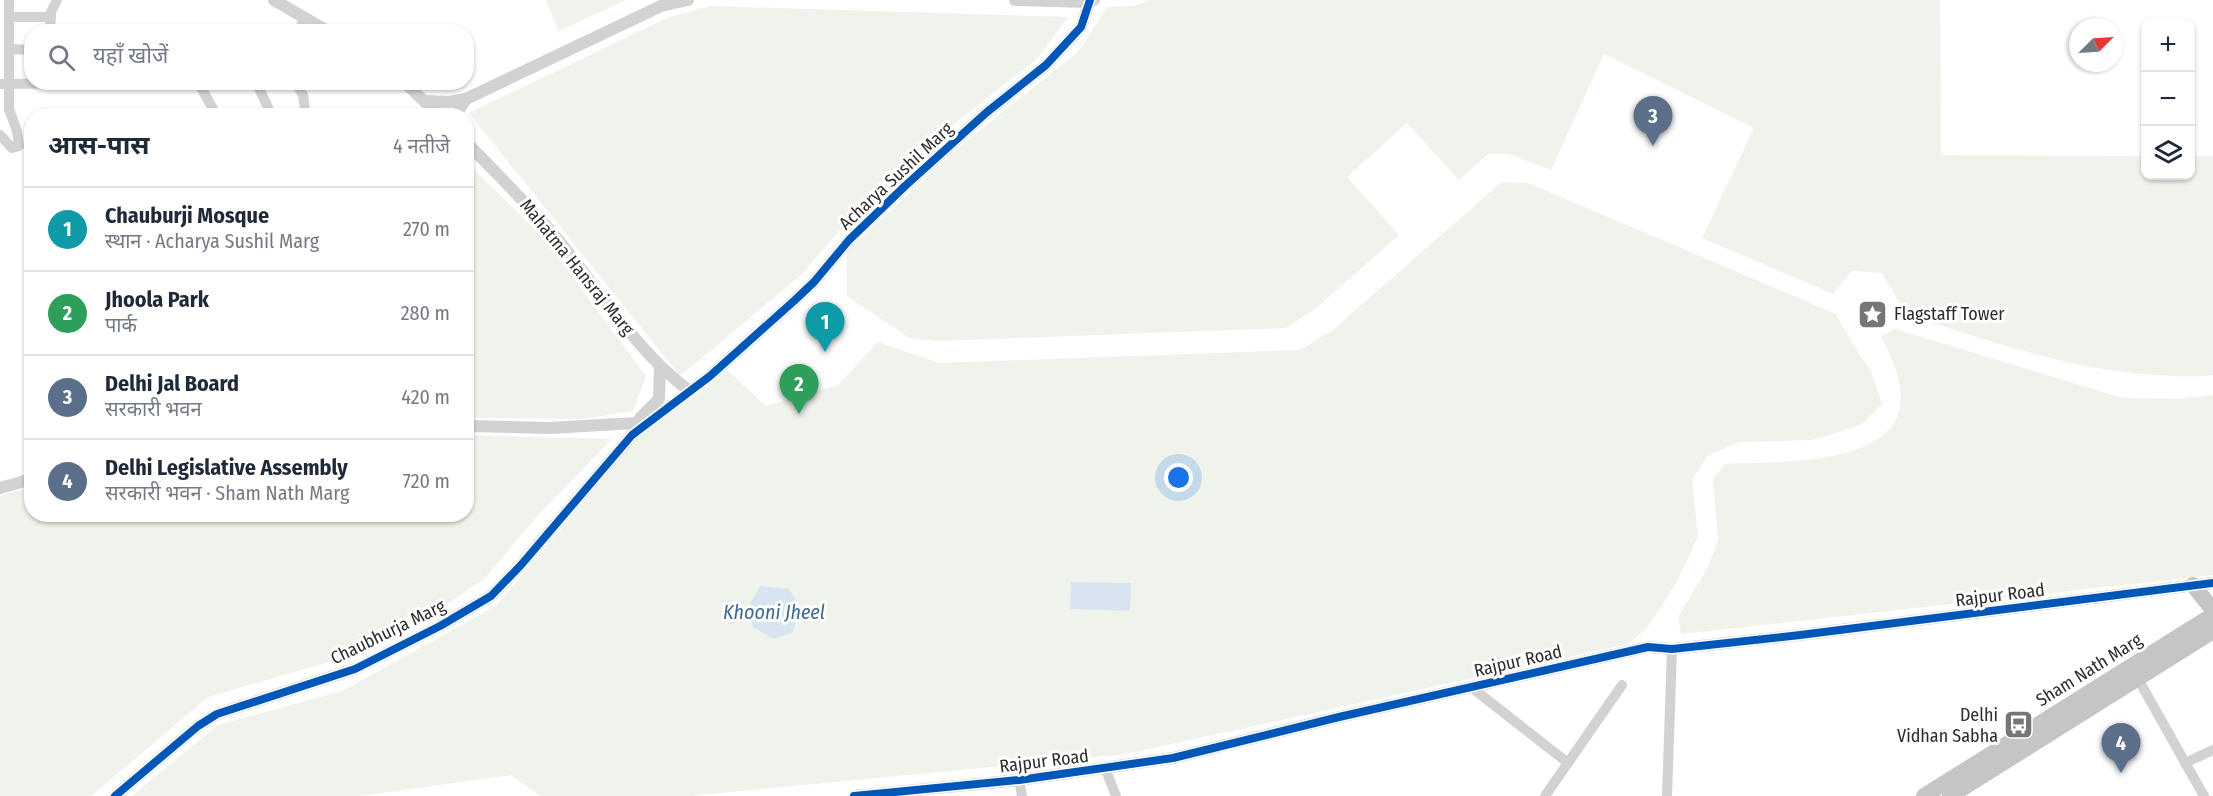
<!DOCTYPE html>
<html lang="hi">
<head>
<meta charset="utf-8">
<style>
  :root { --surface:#fff; --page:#f6f6f7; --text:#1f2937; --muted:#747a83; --line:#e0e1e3; --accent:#db2777 }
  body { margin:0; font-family:"Fira Sans Condensed","Noto Sans Devanagari",sans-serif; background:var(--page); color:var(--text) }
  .controls { position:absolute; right:18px; top:18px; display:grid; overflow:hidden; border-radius:12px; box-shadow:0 2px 4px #0004 }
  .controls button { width:54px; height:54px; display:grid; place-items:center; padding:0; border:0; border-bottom:2px solid var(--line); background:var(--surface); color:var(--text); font:30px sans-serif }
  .compass { position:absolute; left:2069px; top:18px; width:54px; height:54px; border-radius:50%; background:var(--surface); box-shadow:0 2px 4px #0004; rotate:66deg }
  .you { position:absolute; left:1179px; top:478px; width:21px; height:21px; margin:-15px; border:4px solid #fff; border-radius:50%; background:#1a73e8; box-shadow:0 0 0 9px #1a73e833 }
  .badge { display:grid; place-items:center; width:39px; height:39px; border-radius:50%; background:var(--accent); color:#fff; font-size:20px; font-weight:700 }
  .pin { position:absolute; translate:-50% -50px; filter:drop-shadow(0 2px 3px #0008) }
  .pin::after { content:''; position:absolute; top:32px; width:21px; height:18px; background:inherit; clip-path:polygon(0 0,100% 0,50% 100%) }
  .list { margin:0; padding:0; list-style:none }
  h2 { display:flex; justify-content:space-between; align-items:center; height:78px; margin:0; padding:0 24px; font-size:26px }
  h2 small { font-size:20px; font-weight:400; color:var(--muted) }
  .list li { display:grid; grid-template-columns:39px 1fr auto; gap:18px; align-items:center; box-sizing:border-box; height:84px; padding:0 24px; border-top:2px solid var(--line) }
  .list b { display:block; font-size:22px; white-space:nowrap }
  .list p { margin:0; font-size:20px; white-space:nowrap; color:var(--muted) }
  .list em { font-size:20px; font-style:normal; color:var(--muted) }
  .icon { flex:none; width:33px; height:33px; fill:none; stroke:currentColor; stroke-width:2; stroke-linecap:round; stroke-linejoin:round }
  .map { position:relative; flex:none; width:2213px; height:796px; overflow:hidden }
  .search { position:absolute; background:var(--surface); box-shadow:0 2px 4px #0004; left:24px; top:24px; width:450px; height:66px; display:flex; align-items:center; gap:15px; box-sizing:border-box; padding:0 21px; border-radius:24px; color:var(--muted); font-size:22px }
  .panel { position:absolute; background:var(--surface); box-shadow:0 2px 4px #0004; left:24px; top:108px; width:450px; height:414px; border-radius:24px }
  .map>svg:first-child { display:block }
  .green { fill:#eff3eb }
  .water { fill:#d8e5f0 }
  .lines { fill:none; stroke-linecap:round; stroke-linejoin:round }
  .minor { stroke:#d2d2d2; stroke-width:10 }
  .tertiary { stroke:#d2d2d2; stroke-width:12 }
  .primary { stroke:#c5c5c5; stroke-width:16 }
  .cycleway-casing { stroke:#fff; stroke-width:11 }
  .cycleway { stroke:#0057b8; stroke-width:8 }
  .labels { text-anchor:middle; stroke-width:6; stroke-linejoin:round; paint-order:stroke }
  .street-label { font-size:18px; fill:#2d2d2d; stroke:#fff }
  .poi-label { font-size:18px; fill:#2d2d2d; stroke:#fff; text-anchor:start }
  .water-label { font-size:20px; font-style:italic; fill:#3f698c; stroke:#fff }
</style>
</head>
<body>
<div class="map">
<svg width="2213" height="796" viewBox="0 0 2213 796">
  <rect width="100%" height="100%" fill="#fff"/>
  <!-- green -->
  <g class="green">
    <path d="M548,0H626L559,31L546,1Z"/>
    <path d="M1151,0H1940L1941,155L2145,156L2146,176H2190L2191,156H2213V375C2194,378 2177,376 2158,375C2071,371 1989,340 1907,315L1882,273L1852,271L1833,294L1702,238L1754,128L1604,54L1551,170L1509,154H1488L1459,180L1407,123L1347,177L1399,235L1315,309L1286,328L937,341L910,338L847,296V251L960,146L1078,52L1107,7L1132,6Z"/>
    <path d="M710,6L1068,17L1038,58L884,179L801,275L680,376L469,113L667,18Z"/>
    <path d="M466,162L543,237L646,376L633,411L583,419L467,418Z"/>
    <path d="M1502,182L1528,183L1836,314L1852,343L1871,371L1882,404L1862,424L1836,433L1812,440L1739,442L1707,456L1692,480L1698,536L1678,580L1659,610L1646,629L1628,644L1126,754L690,796H540L511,775L359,796H132L218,725L342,691L496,606L636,440L728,371L766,406L787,400L801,387L808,394L838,385L878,342L939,363L1300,350L1333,330Z"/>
    <path d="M1895,329L2123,398L2179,399L2213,395V575L1681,634L1678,617L1707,569L1718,540L1713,479L1725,464C1775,461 1912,469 1900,388C1898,370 1888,352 1881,336Z"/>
    <path d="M467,435L612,439L538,515L484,579L435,612L360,653L208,697L91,796H0V496L31,487L32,514H466Z"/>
  </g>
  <!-- water -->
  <g class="water">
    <path d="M1071,582L1131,583L1130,611L1070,609Z"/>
    <path d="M760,586L789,589L799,605L793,632L774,639L753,627L748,607Z"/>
  </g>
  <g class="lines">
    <!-- minor -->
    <g class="minor">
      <path d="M10,17H51"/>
      <path d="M50,32L51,12L57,0"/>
      <path d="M297,32L306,18"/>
      <path d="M9,49L32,50"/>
      <path d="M198,82L213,109"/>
      <path d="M256,82L272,116"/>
      <path d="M295,82L303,95L306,116"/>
      <path d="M0,84L172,82"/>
      <path d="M0,135L12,148L19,146L17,131L9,109V0"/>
      <path d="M2138,679L2204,796"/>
      <path d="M1471,687L1568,763"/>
      <path d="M2185,763L2213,750"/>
      <path d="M1105,768L1116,796"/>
      <path d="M1019,780L1022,796"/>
      <path d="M1545,796L1622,685"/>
      <path d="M1667,796L1672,649"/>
    </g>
    <!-- tertiary -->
    <g class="tertiary">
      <path d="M274,0L329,32"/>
      <path d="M1015,0L1090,2L1094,0"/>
      <path d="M404,82L440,116"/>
      <path d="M425,101L449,102L466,99L661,6L688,0"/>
      <path d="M455,116L466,99"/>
      <path d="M466,142C498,175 531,207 560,242C601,293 636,350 688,390"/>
      <path d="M466,426L549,428L636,423"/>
      <path d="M634,428L641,417L659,399L660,366"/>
      <path d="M0,488L32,479"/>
      <path d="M115,796L198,726L217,714L355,669L440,626L491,596L521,565L632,435L710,376L795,300L814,282L849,240L905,186L987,112L1046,65L1081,27L1090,0"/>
      <path d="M854,796L1019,780L1173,758L1339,717L1648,647L1672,649L1800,635L2213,583"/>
    </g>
    <!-- primary -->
    <g class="primary">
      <path d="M2193,585L2213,610"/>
      <path d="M1924,796L2213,615"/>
      <path d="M1950,796L2213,631"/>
    </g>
    <defs>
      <g id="cycleway">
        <path d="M115,796L198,726L217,714L355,669L440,626L491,596L521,565L632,435L710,376L795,300L814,282L849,240L905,186L987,112L1046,65L1081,27L1090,0"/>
        <path d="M854,796L1019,780L1173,758L1339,717L1648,647L1672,649L1800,635L2213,583"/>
      </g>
    </defs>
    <!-- cycleway casing -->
    <use href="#cycleway" class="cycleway-casing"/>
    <!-- cycleway -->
    <use href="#cycleway" class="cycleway"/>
  </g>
  <!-- icons -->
  <defs>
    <symbol id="sight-square" viewBox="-11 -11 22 22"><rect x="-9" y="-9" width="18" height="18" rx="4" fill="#767676" stroke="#fff"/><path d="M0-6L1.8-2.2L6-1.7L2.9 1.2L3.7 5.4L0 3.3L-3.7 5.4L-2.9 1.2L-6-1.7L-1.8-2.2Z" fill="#fff"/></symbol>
    <symbol id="bus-square" viewBox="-11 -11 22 22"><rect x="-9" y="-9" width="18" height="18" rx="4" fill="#767676" stroke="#fff"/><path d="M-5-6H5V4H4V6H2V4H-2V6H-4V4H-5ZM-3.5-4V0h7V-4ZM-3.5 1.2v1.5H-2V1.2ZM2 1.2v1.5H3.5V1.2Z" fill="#fff"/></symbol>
  </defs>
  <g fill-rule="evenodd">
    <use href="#sight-square" x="1856" y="298" width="33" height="33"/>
    <use href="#bus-square" x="2002" y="708" width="33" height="33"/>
  </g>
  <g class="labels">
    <!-- street labels -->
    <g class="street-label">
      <text transform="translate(896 176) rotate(-43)" y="6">Acharya Sushil Marg</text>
      <text transform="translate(577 267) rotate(51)" y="6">Mahatma Hansraj Marg</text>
      <text transform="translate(2000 595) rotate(-7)" y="6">Rajpur Road</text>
      <text transform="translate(388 632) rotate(-26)" y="6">Chaubhurja Marg</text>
      <text transform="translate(1518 661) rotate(-13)" y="6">Rajpur Road</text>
      <text transform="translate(2089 670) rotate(-32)" y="6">Sham Nath Marg</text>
      <text transform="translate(1044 761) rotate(-7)" y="6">Rajpur Road</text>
    </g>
    <!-- poi labels -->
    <g class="poi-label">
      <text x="1894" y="320">Flagstaff Tower</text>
      <text x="1998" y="721" text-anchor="end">Delhi<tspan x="1998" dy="21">Vidhan Sabha</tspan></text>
    </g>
    <!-- water labels -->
    <g class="water-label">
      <text x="774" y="619">Khooni Jheel</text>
    </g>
  </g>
</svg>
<div class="controls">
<button>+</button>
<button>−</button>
<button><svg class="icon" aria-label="layers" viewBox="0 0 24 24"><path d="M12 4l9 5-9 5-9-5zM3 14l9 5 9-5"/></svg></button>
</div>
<svg class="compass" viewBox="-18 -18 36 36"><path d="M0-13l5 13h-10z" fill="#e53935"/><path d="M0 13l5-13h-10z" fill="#747a83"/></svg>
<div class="you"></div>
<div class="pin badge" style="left:825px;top:352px;background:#0f9aa8">1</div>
<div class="pin badge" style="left:799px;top:414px;background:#2e9e5b">2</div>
<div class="pin badge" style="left:1653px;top:146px;background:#5c6f8a">3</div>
<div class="pin badge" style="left:2121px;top:773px;background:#5c6f8a">4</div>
<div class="search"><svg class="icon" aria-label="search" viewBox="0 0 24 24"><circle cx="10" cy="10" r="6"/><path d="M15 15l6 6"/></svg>यहाँ खोजें</div>
<section class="panel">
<h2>आस-पास<small>4 नतीजे</small></h2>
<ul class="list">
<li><span class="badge" style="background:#0f9aa8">1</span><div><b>Chauburji Mosque</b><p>स्थान · Acharya Sushil Marg</p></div><em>270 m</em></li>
<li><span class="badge" style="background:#2e9e5b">2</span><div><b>Jhoola Park</b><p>पार्क</p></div><em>280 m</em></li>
<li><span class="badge" style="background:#5c6f8a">3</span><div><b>Delhi Jal Board</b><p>सरकारी भवन</p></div><em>420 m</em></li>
<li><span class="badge" style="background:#5c6f8a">4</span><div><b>Delhi Legislative Assembly</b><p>सरकारी भवन · Sham Nath Marg</p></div><em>720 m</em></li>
</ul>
</section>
</div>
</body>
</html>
